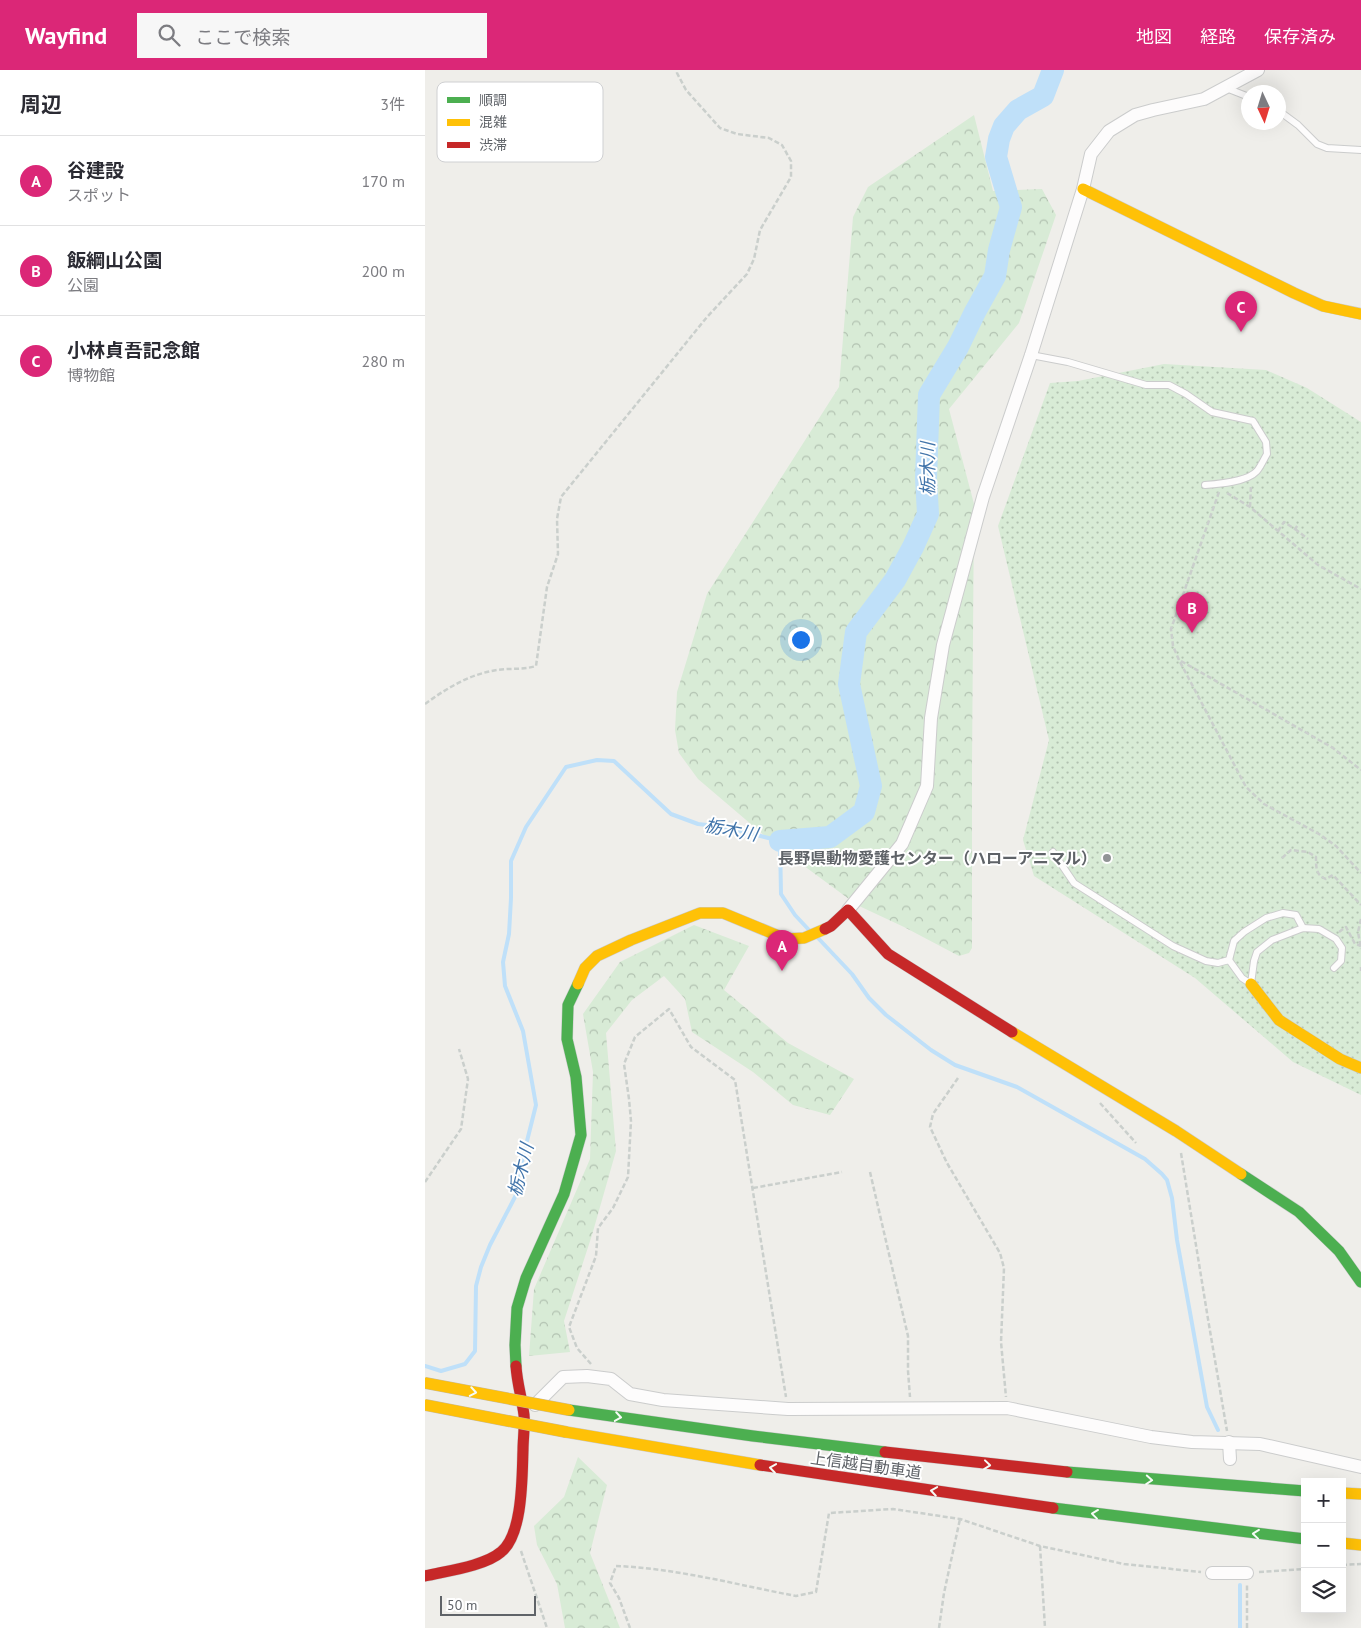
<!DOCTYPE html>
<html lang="ja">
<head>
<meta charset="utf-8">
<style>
  :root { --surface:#fff; --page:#f7f7f7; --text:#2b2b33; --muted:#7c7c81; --line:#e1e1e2; --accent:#db2777 }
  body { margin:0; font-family:"PT Sans","Noto Sans JP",sans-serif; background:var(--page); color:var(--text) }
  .controls { position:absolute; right:15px; bottom:15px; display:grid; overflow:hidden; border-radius:0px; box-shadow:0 5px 20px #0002 }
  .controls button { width:45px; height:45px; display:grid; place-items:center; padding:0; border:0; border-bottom:1px solid var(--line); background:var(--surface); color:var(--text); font:25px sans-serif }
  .compass { position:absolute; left:816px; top:15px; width:45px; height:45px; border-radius:50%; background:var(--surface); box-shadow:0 5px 20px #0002; rotate:176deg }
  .scale { position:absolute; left:15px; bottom:12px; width:96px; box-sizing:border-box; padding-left:5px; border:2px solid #5f6368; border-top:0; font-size:14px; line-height:18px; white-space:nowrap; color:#5f6368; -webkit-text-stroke:4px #fff; paint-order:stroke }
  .you { position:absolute; left:375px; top:569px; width:18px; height:18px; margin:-12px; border:4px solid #fff; border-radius:50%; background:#1a73e8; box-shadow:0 0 0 8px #1a73e833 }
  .badge { display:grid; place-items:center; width:32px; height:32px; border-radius:50%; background:var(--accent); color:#fff; font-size:16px; font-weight:700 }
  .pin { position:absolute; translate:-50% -41px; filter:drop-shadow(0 1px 2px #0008) }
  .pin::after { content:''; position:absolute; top:26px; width:18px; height:15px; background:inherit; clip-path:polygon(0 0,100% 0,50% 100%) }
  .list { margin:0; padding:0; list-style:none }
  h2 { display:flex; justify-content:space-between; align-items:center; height:65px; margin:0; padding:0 20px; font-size:21px }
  h2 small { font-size:16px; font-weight:400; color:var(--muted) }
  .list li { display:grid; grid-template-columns:32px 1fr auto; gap:15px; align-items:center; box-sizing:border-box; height:90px; padding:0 20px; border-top:1px solid var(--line) }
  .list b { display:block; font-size:19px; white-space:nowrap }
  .list p { margin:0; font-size:16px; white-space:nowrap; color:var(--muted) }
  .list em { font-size:16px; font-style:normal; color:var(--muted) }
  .icon { flex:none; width:28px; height:28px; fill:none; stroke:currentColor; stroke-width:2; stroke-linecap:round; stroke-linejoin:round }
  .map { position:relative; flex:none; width:936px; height:1558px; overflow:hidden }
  header { display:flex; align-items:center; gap:30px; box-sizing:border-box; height:70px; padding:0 25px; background:var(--accent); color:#fff }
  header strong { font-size:24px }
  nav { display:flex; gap:28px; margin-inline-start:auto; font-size:18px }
  .search { width:350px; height:45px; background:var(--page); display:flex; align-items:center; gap:12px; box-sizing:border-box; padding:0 18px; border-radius:0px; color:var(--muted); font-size:19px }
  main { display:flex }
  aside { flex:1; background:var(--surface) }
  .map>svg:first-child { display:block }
  .forest { fill:url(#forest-crowns) }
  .park { fill:url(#park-dots) }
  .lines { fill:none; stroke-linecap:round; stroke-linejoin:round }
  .stream { stroke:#bfe0f9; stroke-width:4 }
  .river { stroke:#bfe0f9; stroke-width:22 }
  .lane-casing { stroke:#cbcccc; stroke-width:8 }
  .street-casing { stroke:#cbcccc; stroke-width:14 }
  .fast-casing { stroke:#cacacb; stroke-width:12 }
  .slow-casing { stroke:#cacacb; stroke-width:12 }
  .jam-casing { stroke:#cacacb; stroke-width:12 }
  .path { stroke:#cacfcc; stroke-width:2.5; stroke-dasharray:5 2.5; stroke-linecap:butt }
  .lane { stroke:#fdfcfc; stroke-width:6 }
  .street { stroke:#fdfcfc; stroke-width:12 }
  .fast { stroke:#4caf50; stroke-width:11 }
  .slow { stroke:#ffc107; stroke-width:11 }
  .jam { stroke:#c62828; stroke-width:11 }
  .slow-bridge-casing { stroke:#c8b996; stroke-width:12; stroke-linecap:butt }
  .slow-bridge { stroke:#ffc107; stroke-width:11 }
  .oneway { stroke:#f6fbf6 }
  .poi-dot { fill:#919496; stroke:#fff; stroke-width:2 }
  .labels { text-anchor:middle; stroke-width:4; stroke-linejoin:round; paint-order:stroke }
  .poi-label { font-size:16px; font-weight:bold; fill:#5f6368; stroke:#fff; text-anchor:end }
  .street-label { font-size:16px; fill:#5f6368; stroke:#fff }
  .water-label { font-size:18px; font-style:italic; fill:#4174aa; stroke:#fff }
  .key { fill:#fff; stroke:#cfd0d2; stroke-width:1 }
  .key-label { font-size:14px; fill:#5f6368 }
</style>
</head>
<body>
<header>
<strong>Wayfind</strong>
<div class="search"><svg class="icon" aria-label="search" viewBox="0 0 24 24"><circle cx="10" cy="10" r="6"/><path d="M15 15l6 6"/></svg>ここで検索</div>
<nav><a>地図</a><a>経路</a><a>保存済み</a></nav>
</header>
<main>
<aside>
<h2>周辺<small>3件</small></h2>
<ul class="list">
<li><span class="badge">A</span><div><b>谷建設</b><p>スポット</p></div><em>170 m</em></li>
<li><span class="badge">B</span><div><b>飯綱山公園</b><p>公園</p></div><em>200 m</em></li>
<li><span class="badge">C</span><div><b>小林貞吾記念館</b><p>博物館</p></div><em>280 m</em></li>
</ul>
</aside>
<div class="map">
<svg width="936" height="1558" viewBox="0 0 936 1558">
  <defs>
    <pattern id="forest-crowns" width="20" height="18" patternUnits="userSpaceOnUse" patternTransform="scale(1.25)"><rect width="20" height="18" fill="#d8ebd6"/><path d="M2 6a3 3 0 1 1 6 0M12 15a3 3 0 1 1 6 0" fill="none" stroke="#b2c2b1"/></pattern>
    <pattern id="park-dots" width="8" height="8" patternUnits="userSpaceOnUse" patternTransform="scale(1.25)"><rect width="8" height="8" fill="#d8ebd6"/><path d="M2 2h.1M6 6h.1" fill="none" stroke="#b2c2b1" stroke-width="1.8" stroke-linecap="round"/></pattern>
  </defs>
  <rect width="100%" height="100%" fill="#efeeea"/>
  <!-- forest -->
  <g class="forest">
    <path d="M549,45L568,121L617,119L631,145L594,253L524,339L549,434L547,697V878L544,883L534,886L479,857L432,835L348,773L273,709L254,683L250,660L252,622L282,524L414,317L428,147L443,117Z"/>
    <path d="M269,855L324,876L299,920L363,973L429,1009L405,1045L368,1035L328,1002L267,962L260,929L239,906L207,930L181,963L191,1081L167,1165L139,1251L145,1282L104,1286L109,1219L165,1089L168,1002L158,944L195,892Z"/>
    <path d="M153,1387L182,1415L165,1483L195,1558H140L132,1514L112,1475L109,1456L139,1427Z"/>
  </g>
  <!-- park -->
  <path class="park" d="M739,294L841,300L882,318L936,352V1025L868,992L770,908L609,806L598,770L624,670L573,456L625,313L653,311Z"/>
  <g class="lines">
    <!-- stream -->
    <g class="stream">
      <path d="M393,868L427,904L444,928L461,945L506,980L530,995L592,1017L720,1089L737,1104L742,1110L747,1128L752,1170L782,1337L793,1360"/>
      <path d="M0,1296L16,1301L40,1294L50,1281L51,1216L56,1197L65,1175L91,1125L93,1107L111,1035L98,961L80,916L78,892L84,864L86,828V791L101,757L141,697L172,690L189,691L246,744L273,754L300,757L355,771L356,824L370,845L384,860"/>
      <path d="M815,1558V1515"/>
    </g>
    <!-- river -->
    <path class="river" d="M355,771L405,767L439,742L446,716L424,614L431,562L470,510L488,477L503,444L501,408L504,325L533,277L550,242L570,206L574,180L586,137L571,87L574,69L579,56L593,40L618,26L628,0"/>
    <defs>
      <g id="lane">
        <path d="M801,18L824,27"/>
        <path d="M854,41L873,55L892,74L902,78L936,80"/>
        <path d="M606,285L643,292L721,315H744L761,324L787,342L828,351L841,372L842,384C839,389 836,396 832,401C822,412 794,414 780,415"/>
        <path d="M628,782L649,813L748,876L781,891L793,893L804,890L817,908L826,914L829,891L832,882L847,870L878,858L894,859L911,869L917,878L916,891L909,898"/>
        <path d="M804,890L809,871L819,862L841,848L858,843L871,845L878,858"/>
      </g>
      <g id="street">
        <path d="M423,840L477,774L502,716L506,648L518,575L558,427L606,285L658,119L666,84L684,61L710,45L728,40L779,29L833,0"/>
        <path d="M110,1335L138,1307L162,1306L186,1309L205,1324L238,1330L363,1339L582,1338L726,1367L767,1372L835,1374L936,1397"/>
        <path d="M804,1372L805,1389"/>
        <path d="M787,1503H822"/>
      </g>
      <g id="fast">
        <path d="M816,1104L874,1142L914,1181L936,1212"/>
        <path d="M91,1296L90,1275L92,1238L101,1208L139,1124L156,1065L151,1007L142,969L143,935L153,914"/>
        <path d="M144,1340L328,1366L460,1382"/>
        <path d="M642,1402L880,1421"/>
        <path d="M628,1438L880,1469"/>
      </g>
      <g id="slow">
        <path d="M658,119L869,223L898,236L936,244"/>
        <path d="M153,914L160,898L172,886L206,870L275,843H298L361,869L379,868L400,859"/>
        <path d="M826,914L854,950L915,989L936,998"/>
        <path d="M587,962L751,1061L816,1104"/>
        <path d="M141,1362L335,1395"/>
        <path d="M917,1423L936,1424"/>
        <path d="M917,1473L936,1475"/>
      </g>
      <g id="jam">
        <path d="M400,859L406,856L423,840L463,884L587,962"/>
        <path d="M460,1382L642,1402"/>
        <path d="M335,1395L628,1438"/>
        <path d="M0,1506C21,1501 60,1496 76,1482C98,1465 97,1406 98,1380C98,1369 100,1356 99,1345C97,1329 92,1313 91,1296"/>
      </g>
    </defs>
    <!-- lane casing -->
    <use href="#lane" class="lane-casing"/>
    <!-- street casing -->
    <use href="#street" class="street-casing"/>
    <!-- fast casing -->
    <use href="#fast" class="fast-casing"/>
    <!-- slow casing -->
    <use href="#slow" class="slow-casing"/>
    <!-- jam casing -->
    <use href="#jam" class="jam-casing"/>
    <!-- path -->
    <g class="path">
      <path d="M794,422L746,559L748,576L754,590L821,717L839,734L894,764L911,776L936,803"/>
      <path d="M802,423L825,437L893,495L936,519"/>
      <path d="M825,437L826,416"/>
      <path d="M870,459L883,469"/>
      <path d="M853,461L859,452L870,459L873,455"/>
      <path d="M756,591L908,678L936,700"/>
      <path d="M0,634C22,618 45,604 72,600C85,598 98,600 111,596L122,517L133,484L132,449L136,427L282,247L322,204L329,189L335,160L366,107V91L357,75L344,68L312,64L295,58L261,20L252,3V0"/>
      <path d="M857,788L866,780L883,782L891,787C891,798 891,805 901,809L908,805L936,835"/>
      <path d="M936,849L933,862L936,879"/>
      <path d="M914,862L921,857L930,874L936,876"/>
      <path d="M936,897V901"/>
      <path d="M533,1008L508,1044L505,1057L522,1093L575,1183L579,1198L576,1272L581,1327"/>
      <path d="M675,1033L711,1073"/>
      <path d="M756,1083L783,1249L802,1361"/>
      <path d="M445,1102L483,1266V1301L485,1327"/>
      <path d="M0,1112L36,1059L43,1009L34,979"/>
      <path d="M328,1118L417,1102"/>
      <path d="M166,1294L152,1278L144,1257L171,1186L173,1158L188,1138L203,1107L206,1051L204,1029L199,994L210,967L244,939L266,977L310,1010L361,1327"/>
      <path d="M615,1476L620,1558"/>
      <path d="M96,1481L122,1558"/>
      <path d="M917,1495L936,1494"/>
      <path d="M834,1502L880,1499"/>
      <path d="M205,1558L194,1528L185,1513L191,1496C250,1498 313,1515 371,1526L391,1522L404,1443L468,1439L535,1449L615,1476L699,1494L776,1502"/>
      <path d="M514,1558L519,1523L535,1449"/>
      <path d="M822,1558V1514"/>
    </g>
    <!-- lane -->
    <use href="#lane" class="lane"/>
    <!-- street -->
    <use href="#street" class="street"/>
    <!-- fast -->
    <use href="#fast" class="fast"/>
    <!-- slow -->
    <use href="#slow" class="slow"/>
    <!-- jam -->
    <use href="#jam" class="jam"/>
    <defs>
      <g id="slow-bridge">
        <path d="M0,1313L144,1340"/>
        <path d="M0,1335L141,1362"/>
      </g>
    </defs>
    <!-- slow-bridge casing -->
    <use href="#slow-bridge" class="slow-bridge-casing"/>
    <!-- slow-bridge -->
    <use href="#slow-bridge" class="slow-bridge"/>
  </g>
  <!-- one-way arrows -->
  <defs><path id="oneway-chevron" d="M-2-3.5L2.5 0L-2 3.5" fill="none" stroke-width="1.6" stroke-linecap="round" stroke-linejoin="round" transform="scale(1.25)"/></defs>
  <g class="oneway">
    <use href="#oneway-chevron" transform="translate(48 1322) rotate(10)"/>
    <use href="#oneway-chevron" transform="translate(193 1347) rotate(9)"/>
    <use href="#oneway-chevron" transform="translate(562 1395) rotate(6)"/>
    <use href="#oneway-chevron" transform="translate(348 1398) rotate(-172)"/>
    <use href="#oneway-chevron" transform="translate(724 1410) rotate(4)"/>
    <use href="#oneway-chevron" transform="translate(509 1421) rotate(-171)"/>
    <use href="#oneway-chevron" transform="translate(670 1444) rotate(-173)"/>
    <use href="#oneway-chevron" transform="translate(831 1464) rotate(-174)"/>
  </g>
  <!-- markers -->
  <circle class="poi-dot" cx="682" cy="788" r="5"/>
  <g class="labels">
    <!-- poi labels -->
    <g class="poi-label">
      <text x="672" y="794">長野県動物愛護センター（ハローアニマル）</text>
    </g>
    <!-- street labels -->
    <g class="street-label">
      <text transform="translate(441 1395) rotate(8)" y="6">上信越自動車道</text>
    </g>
    <!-- water labels -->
    <g class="water-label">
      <text transform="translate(503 399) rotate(-90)" y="6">栃木川</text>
      <text transform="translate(306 760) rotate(11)" y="6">栃木川</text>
      <text transform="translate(96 1100) rotate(-76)" y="6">栃木川</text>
    </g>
  </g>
  <!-- legend -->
  <rect x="12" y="12" width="166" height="80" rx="8" class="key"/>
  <rect x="22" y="27" width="23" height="6" fill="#4caf50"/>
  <rect x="22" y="49" width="23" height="7" fill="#ffc107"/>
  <rect x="22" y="72" width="23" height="6" fill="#c62828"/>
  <g class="key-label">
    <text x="54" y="35">順調</text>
    <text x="54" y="57">混雑</text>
    <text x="54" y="80">渋滞</text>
  </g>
</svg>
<div class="controls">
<button>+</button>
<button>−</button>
<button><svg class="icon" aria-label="layers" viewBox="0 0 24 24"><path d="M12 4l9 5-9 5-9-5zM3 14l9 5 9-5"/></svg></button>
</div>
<svg class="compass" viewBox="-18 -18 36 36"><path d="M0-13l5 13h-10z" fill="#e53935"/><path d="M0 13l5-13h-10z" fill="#7c7c81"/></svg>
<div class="scale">50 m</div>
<div class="you"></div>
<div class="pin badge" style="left:357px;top:901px">A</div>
<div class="pin badge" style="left:767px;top:563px">B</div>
<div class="pin badge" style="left:816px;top:262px">C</div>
</div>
</main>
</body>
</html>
